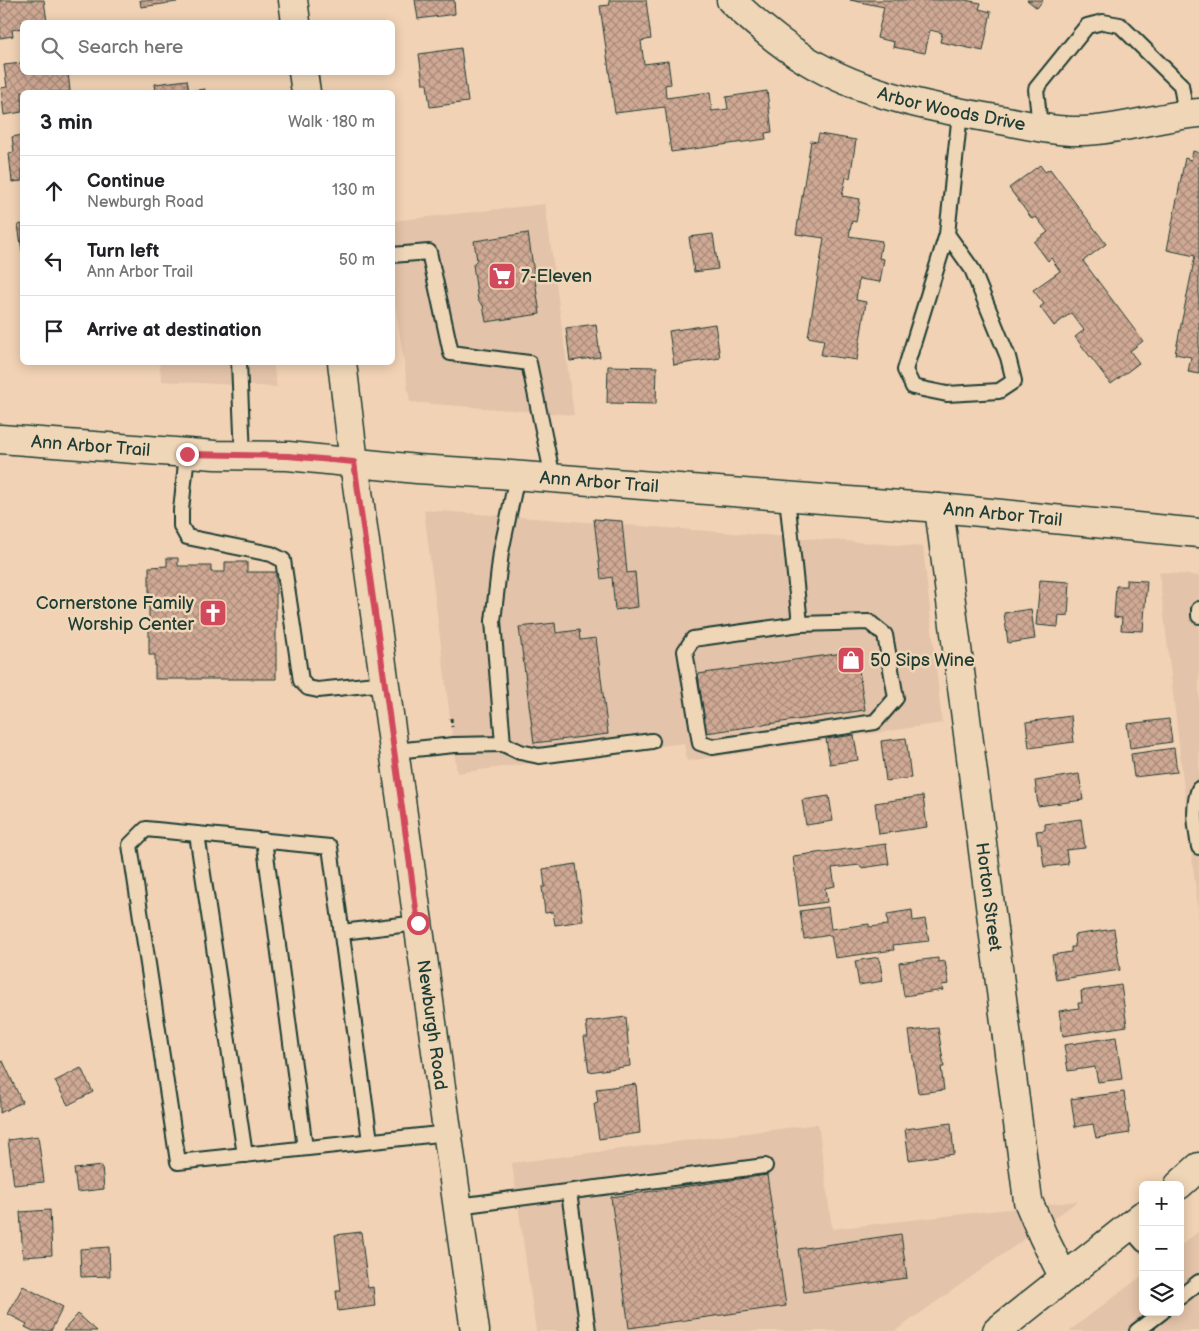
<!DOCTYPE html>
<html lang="en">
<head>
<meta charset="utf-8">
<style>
  :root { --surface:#fff; --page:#f2f2f2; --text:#202124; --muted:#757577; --line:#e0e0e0 }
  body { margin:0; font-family:"Balsamiq Sans",sans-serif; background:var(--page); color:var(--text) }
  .controls { position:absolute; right:15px; bottom:15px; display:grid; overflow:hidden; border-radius:8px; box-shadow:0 2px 12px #0003 }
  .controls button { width:45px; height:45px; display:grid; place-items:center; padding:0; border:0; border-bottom:1px solid var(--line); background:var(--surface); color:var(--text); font:25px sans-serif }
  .stop { position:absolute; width:15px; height:15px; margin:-11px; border:4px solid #d1495b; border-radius:50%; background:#fff }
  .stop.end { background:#d1495b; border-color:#fff; box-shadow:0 1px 5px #0008 }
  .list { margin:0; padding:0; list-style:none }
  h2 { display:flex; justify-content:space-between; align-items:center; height:65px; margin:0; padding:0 20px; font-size:21px }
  h2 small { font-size:16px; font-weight:400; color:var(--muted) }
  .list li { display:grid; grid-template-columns:32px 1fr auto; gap:15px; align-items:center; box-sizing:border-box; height:70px; padding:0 20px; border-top:1px solid var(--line) }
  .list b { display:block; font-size:19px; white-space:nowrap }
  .list p { margin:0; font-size:16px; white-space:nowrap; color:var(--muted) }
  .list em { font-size:16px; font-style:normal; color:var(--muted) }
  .icon { flex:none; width:28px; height:28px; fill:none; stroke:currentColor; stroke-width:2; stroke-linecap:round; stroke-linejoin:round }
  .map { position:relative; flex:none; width:1199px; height:1331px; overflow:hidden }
  .search { position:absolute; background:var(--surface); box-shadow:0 2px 12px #0003; left:20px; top:20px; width:375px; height:55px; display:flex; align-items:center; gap:12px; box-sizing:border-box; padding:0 18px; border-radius:8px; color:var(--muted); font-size:19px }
  .panel { position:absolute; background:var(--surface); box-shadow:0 2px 12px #0003; left:20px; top:90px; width:375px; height:275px; border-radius:8px }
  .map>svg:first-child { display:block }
  .built { fill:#e3c3a9 }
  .building { fill:url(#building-cross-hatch); stroke:#1f3d34 }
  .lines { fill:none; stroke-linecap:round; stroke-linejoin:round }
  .lane-casing { stroke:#1f3d34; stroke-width:18 }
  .street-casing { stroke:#1f3d34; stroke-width:31 }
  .secondary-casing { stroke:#1f3d34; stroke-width:31 }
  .path { stroke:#1f3d34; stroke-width:3; stroke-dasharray:4 4; stroke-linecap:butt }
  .lane { stroke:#efd6b7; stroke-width:14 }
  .street { stroke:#efd6b7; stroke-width:28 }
  .secondary { stroke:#efd6b7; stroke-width:28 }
  .route { stroke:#d1495b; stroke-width:6 }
  .labels { text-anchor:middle; stroke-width:5; stroke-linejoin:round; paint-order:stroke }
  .street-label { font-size:18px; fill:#1f3d34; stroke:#efd6b7 }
  .poi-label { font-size:18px; fill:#1f3d34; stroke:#efd6b7; text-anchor:start }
</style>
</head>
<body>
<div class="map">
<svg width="1199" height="1331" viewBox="0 0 1199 1331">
  <defs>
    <pattern id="building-cross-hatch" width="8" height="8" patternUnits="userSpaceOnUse" patternTransform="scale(1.25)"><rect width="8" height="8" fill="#d0a995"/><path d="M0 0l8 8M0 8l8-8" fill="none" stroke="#a88b7a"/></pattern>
  </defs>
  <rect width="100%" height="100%" fill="#f1d2b4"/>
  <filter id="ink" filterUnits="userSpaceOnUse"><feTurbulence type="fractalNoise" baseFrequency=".02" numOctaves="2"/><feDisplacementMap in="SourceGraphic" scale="10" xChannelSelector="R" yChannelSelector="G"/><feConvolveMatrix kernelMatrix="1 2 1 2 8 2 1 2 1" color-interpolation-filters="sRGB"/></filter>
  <g filter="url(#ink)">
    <!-- built -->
    <g class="built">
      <path d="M545,204L574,415L410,402L393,291L392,221Z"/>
      <path d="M159,363H273L277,387L162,381Z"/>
      <path d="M424,510L923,547L942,723L687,761L684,743L457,773Z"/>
      <path d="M1159,572L1199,576V917Z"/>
      <path d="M818,1124L832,1229L1078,1201L895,1331H536L512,1163Z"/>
      <path d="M1199,1231V1331H1069L1143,1275V1312H1180V1246Z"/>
    </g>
    <!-- building -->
    <g class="building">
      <path d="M0,0H44L47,22H22V28L12,30L13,36L0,38Z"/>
      <path d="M140,0H176L177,2L141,7Z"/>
      <path d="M415,0H454L455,14L418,19Z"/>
      <path d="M609,0H646L651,39L641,41L644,64L668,61L671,84L665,85L666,98L710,92L712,111L728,109L726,97L767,91L772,132L765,133L766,139L671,152L665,107L615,113L600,6L610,5Z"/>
      <path d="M850,0H965L981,3L979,9L991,12L983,51L940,42L942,33L930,30L925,53L893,47L894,42L877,38L884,7Z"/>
      <path d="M1027,0H1043L1037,8Z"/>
      <path d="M461,48L468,102L430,107L427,84H423L419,54Z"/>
      <path d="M22,63V72H68L70,91L66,92H22V112L4,115L1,88L7,87L4,65Z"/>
      <path d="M187,80L189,91L205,89V92H156L155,84Z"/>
      <path d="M819,134L856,140L850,178L846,177L842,196L860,199L856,222L852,221L849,236L882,241L879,258L884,259L880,282L859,279L856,300L866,302L857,360L821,355L824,340L808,337L824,238L796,234L811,141L817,142Z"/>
      <path d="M22,135V181L12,182L9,153L14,152L12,137Z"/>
      <path d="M1193,151L1199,153V374L1188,372L1191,357L1175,354L1195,256L1167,250L1185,158L1191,160Z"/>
      <path d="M1040,165L1045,172L1050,169L1106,244L1083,261L1143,341L1130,351L1139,363L1111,384L1075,337L1084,330L1071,313L1054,326L1040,307L1044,304L1033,290L1060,271L1051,258L1048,261L1034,242L1048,232L1036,217L1032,219L1009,188Z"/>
      <path d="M22,224V251L18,225Z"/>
      <path d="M528,233L540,314L486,322L483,305L478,301L473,264L477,260L474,241Z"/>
      <path d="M713,234L718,269L694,272L689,237Z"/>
      <path d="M596,324L600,357L570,361L566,328Z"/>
      <path d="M715,324L720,358L674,365L669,331Z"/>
      <path d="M608,366L657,367L656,404L607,403Z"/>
      <path d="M594,519L622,521L627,573L635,572L638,607L615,610L612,577L601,579Z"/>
      <path d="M167,558H178V566H211V572H225V562H247V572H276V679H155V655H149V567L167,566Z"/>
      <path d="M1040,580L1070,582L1068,616L1059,615L1058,627L1036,625Z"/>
      <path d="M1126,580L1147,581L1143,631L1121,630L1122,618L1114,617L1116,586H1126Z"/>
      <path d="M1031,609L1035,639L1008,643L1004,613Z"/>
      <path d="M555,623L556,633L579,630L580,640L596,638L608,734L534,743L519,627Z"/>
      <path d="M856,651L865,710L706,733L698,674Z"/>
      <path d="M1071,716L1074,742L1029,748L1026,722Z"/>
      <path d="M1169,719L1172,742L1130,748L1127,724Z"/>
      <path d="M854,735L858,760L830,764L826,739Z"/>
      <path d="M906,738L911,778L886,781L881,741Z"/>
      <path d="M1174,748L1177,772L1134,777L1131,754Z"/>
      <path d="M1079,774L1083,800L1038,806L1035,781Z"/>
      <path d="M829,796L833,821L806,825L802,800Z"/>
      <path d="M923,796L927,827L879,834L875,803Z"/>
      <path d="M1081,819L1085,848L1066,850L1068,864L1044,867L1041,844H1038L1036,831L1045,830V824Z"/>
      <path d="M886,844L889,864L861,868L860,865L832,868L835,886L825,888L827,902L799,906L793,856Z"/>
      <path d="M576,864L583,921L555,925L553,912L545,913L542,887H545L543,869Z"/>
      <path d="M828,907L831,929L869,924V927L888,925L887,914L912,910L913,921L925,919L929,941L893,945L894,950L835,958L831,935L804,939L800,911Z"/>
      <path d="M1114,929L1120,970L1056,980L1052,955L1071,952V947H1075L1074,935Z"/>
      <path d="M879,957L883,981L859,985L855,961Z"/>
      <path d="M938,958V962L945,961L949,984L942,985L943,990L904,996L899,963Z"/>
      <path d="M1121,985L1127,1026L1063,1036L1059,1011L1079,1008L1078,1003H1082L1081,991Z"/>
      <path d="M626,1017L630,1066L589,1072L584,1037H588L586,1022Z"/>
      <path d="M938,1028L944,1067H941L944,1090L918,1093L909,1031Z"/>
      <path d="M1116,1037L1122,1079L1098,1082L1095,1067L1068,1071L1064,1045Z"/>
      <path d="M3,1061L22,1102L0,1113V1063Z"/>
      <path d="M81,1068L93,1092L68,1105L55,1081Z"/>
      <path d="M636,1084L640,1133L599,1139L594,1104L598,1103L596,1089Z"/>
      <path d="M1124,1092L1130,1133L1096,1138L1093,1124L1075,1127L1071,1099Z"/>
      <path d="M951,1123L954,1154L909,1160L905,1129Z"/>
      <path d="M38,1136L44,1182L14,1185L8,1140Z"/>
      <path d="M102,1166L104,1189L77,1192L74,1169Z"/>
      <path d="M767,1175L786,1306L629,1328L611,1197Z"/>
      <path d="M50,1210L52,1255L23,1257L20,1212Z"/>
      <path d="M361,1232L368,1288L373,1287L375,1306L338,1311L336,1291H341L335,1235Z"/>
      <path d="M901,1234L907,1278L804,1292L798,1249Z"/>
      <path d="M109,1247L110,1276L81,1277L80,1249Z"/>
      <path d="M23,1286L63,1307L51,1331H33L25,1327L27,1324L8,1314Z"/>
      <path d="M78,1314L97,1331H63Z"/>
    </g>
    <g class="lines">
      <defs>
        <g id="lane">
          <path d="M1040,127L1036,89L1087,26L1103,22L1120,25L1181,85L1186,114"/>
          <path d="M947,234L972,269L1008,357L1014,381L999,391L947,394L913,387L905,370L947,234L960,113"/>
          <path d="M392,255L429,252L451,353L529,363L553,478"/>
          <path d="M239,362L243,456"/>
          <path d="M187,454L181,510V526L187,537L271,554L283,560L301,681L308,688L318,690L385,683"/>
          <path d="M787,497L800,624L693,639L685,651L700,743L712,747L875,722L896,698L885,635L869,622L800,624"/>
          <path d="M1199,609V616"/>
          <path d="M503,744L520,752L539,756L652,741"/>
          <path d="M395,751L454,745L503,744L493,621L501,552L517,476"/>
          <path d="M1199,789C1192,807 1196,828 1199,847"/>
          <path d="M197,834L245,1155"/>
          <path d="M264,840L305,1148"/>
          <path d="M342,932L418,923"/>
          <path d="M370,1141L330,847L146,829L130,845L178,1162L448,1133"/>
          <path d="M569,1192L588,1331"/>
          <path d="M458,1206L765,1166"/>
          <path d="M1128,1227L1143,1244"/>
          <path d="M1180,1297L1199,1282"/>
          <path d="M1137,1331L1162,1312"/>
        </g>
        <g id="street">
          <path id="s1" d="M731,0C755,23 780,44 808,61C864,95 933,108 996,119C1024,124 1054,132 1083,131C1122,130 1160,116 1199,113"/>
          <path id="s2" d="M939,508L1028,1201L1043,1236L1064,1278"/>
        </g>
        <g id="secondary">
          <path d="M293,0L296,22"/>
          <path d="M303,72L306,92"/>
          <path id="s3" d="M342,362L354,463L475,1331"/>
          <path id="s4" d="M0,439L215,455L288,456L417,469L498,474L939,508L1199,533"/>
          <path d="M1179,1185L1199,1167"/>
          <path d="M997,1331L1143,1215"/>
        </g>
      </defs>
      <!-- lane casing -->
      <use href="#lane" class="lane-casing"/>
      <!-- street casing -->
      <use href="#street" class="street-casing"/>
      <!-- secondary casing -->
      <use href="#secondary" class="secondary-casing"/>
      <!-- path -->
      <path class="path" d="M451,718L452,727"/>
      <!-- lane -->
      <use href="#lane" class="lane"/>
      <!-- street -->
      <use href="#street" class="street"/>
      <!-- secondary -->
      <use href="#secondary" class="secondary"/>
    </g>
  </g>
  <g class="lines" filter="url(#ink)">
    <!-- route -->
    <path class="route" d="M187,454L288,456L354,462L418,923"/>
  </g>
  <!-- icons -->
  <defs>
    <symbol id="supermarket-square" viewBox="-11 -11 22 22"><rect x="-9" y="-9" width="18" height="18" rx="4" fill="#d1495b" stroke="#efd6b7"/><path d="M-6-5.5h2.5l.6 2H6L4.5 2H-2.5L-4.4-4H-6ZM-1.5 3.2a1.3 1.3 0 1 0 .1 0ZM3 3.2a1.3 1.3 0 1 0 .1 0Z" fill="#fff"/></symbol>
    <symbol id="church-square" viewBox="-11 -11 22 22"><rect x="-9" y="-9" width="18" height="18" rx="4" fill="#d1495b" stroke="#efd6b7"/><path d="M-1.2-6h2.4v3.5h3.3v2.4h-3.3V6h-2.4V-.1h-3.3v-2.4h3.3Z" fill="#fff"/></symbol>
    <symbol id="shop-square" viewBox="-11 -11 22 22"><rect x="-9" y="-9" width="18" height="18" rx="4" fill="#d1495b" stroke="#efd6b7"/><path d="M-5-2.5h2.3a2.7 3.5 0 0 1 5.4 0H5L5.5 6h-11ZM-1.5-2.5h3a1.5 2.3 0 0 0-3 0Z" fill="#fff"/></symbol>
  </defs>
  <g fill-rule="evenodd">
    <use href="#supermarket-square" x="486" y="260" width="32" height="32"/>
    <use href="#church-square" x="197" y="597" width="32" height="32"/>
    <use href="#shop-square" x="835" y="644" width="32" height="32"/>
  </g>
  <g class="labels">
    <!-- street labels -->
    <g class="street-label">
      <text dy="6" stroke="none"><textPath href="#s1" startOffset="251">Arbor Woods Drive</textPath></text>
      <text dy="6" stroke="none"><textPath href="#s4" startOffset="91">Ann Arbor Trail</textPath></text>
      <text dy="6" stroke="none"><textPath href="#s4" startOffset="601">Ann Arbor Trail</textPath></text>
      <text dy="6" stroke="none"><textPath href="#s4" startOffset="1006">Ann Arbor Trail</textPath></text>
      <text dy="6" stroke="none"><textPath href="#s2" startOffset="392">Horton Street</textPath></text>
      <text dy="6" stroke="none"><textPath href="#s3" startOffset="669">Newburgh Road</textPath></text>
    </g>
    <!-- poi labels -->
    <g class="poi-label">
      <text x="521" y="282">7-Eleven</text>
      <text x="194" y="609" text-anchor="end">Cornerstone Family<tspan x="194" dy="21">Worship Center</tspan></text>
      <text x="870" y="666">50 Sips Wine</text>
    </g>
  </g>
</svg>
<div class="controls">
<button>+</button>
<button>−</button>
<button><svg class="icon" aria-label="layers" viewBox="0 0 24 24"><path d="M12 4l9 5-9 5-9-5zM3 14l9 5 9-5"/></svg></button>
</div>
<div class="stop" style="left:418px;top:923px"></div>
<div class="stop end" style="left:187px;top:454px"></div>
<div class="search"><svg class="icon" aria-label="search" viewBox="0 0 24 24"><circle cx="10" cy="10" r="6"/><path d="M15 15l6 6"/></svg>Search here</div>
<section class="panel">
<h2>3 min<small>Walk · 180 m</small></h2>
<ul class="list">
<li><svg class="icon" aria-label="ahead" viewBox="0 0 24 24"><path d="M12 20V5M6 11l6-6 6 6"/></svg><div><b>Continue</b><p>Newburgh Road</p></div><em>130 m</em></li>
<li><svg class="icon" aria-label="left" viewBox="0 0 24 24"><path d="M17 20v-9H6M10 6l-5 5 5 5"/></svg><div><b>Turn left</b><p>Ann Arbor Trail</p></div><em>50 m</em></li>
<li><svg class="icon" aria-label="arrive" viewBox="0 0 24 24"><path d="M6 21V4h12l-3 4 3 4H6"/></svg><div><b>Arrive at destination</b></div></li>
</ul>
</section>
</div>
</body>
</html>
